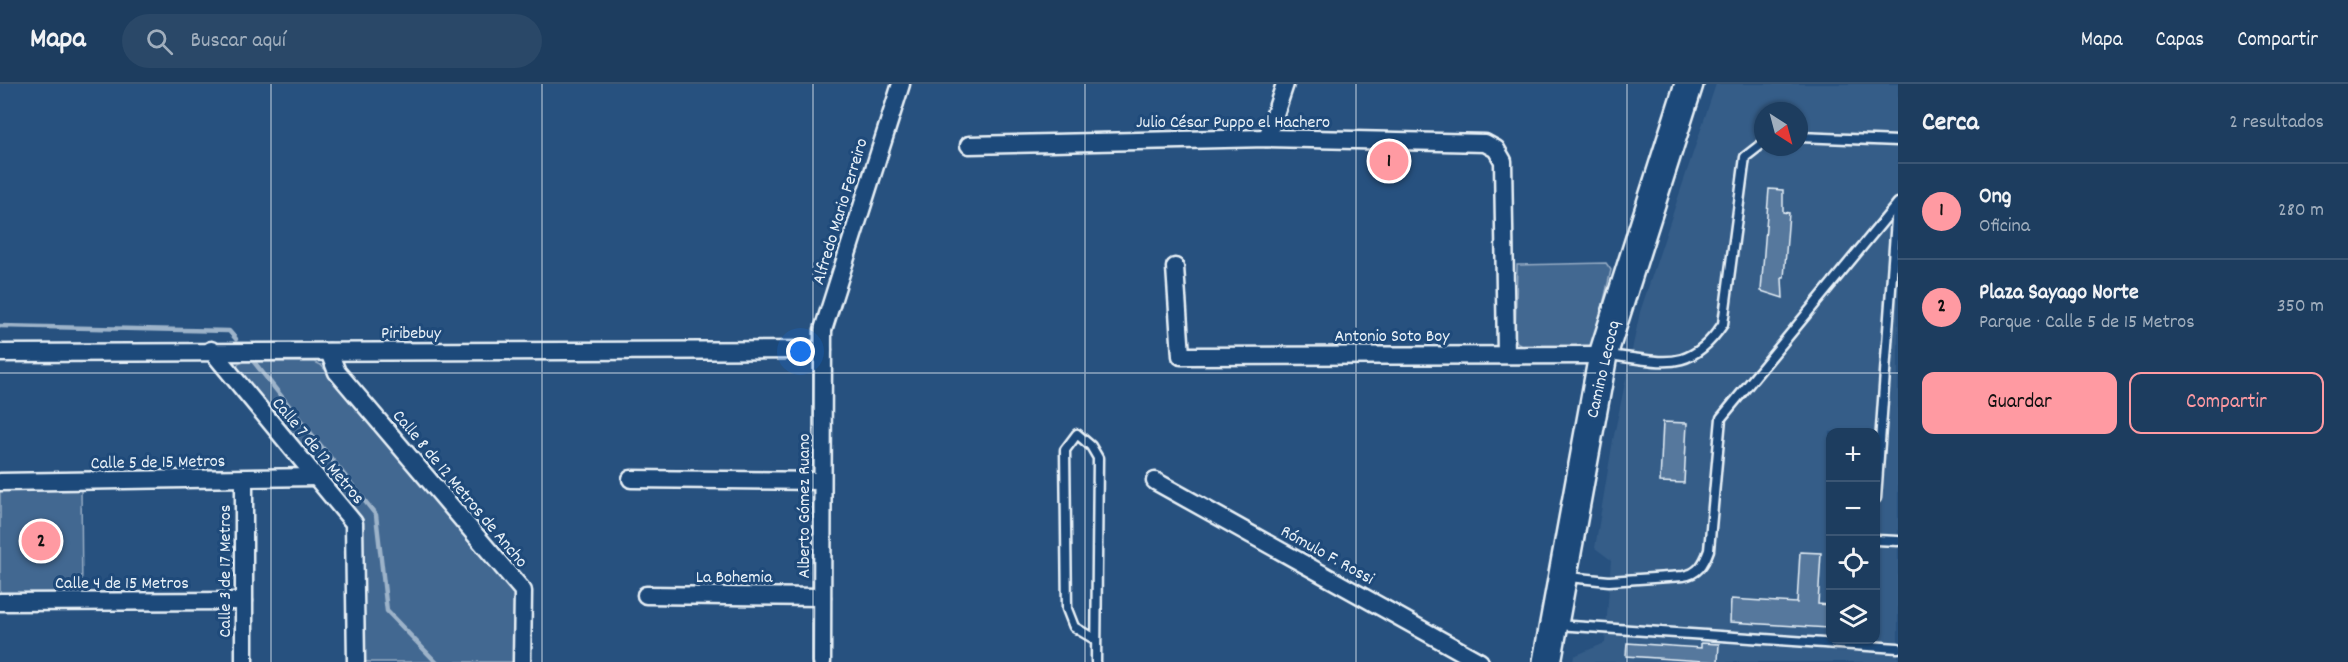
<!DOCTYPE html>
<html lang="es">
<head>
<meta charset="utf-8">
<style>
  :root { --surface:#1d3d5f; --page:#2a4868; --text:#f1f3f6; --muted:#a0aebd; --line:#3b5674; --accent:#ff9aa2 }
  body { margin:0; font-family:Dekko,sans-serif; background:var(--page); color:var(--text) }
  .controls { position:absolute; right:18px; bottom:18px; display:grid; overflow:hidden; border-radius:12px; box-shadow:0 2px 4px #0004 }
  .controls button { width:54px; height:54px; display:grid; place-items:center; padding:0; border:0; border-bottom:2px solid var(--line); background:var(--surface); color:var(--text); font:30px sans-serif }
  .compass { position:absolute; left:1754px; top:18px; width:54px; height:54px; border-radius:50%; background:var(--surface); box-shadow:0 2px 4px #0004; rotate:144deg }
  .you { position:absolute; left:801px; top:268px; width:21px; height:21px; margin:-15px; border:4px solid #fff; border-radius:50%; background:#1a73e8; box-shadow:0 0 0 9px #1a73e833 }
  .badge { display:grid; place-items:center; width:39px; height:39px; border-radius:50%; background:var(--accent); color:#111; font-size:20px; font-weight:700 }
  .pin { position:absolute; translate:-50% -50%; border:3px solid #fff; box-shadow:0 2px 6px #0006 }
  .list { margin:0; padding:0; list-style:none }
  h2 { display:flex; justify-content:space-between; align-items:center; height:78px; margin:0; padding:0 24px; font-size:26px }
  h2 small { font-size:20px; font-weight:400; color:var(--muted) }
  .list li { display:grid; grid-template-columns:39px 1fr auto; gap:18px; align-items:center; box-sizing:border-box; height:96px; padding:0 24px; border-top:2px solid var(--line) }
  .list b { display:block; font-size:22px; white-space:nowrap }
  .list p { margin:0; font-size:20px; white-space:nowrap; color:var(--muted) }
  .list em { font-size:20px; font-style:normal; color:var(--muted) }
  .actions { display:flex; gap:12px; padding:18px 24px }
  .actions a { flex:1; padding:14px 0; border:2px solid var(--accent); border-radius:12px; text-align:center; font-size:21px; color:var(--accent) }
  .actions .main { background:var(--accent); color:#111 }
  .icon { flex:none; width:33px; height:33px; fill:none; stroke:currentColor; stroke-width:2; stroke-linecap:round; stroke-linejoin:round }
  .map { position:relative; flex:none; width:1898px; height:578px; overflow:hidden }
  header { display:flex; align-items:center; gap:36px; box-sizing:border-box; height:84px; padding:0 30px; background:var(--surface); border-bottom:2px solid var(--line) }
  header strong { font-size:28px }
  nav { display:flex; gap:33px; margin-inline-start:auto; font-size:21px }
  .search { width:420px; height:54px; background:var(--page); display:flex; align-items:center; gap:15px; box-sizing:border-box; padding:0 21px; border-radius:33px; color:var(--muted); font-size:22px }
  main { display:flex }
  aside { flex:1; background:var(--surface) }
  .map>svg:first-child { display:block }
  .built { fill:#355d88; fill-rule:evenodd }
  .green { fill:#436891; stroke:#96acc4; stroke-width:1.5 }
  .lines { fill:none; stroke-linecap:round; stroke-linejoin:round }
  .stream { stroke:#9db3c9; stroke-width:4.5 }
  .building { fill:#57789d; stroke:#e8f1f8; stroke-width:1.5 }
  .service-casing { stroke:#e8f1f8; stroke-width:13 }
  .minor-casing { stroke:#e8f1f8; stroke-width:21 }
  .primary-casing { stroke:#e8f1f8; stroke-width:32 }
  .service { stroke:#1f4a7a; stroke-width:8 }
  .minor { stroke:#1f4a7a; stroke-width:16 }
  .primary { stroke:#1f4a7a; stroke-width:27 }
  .grid { fill:none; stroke:#e8f1f8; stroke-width:1.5; stroke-opacity:0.55 }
  .labels { text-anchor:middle; stroke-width:6; stroke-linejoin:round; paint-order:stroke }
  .street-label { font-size:18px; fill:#e8f1f8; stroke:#1f4a7a }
</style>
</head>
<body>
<header>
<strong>Mapa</strong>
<div class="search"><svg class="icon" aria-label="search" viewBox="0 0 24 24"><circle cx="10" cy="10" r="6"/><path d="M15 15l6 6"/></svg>Buscar aquí</div>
<nav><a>Mapa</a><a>Capas</a><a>Compartir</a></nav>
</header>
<main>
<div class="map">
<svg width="1898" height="578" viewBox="0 0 1898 578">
  <rect width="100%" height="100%" fill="#27517f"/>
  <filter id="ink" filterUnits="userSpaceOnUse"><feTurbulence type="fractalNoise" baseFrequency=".0167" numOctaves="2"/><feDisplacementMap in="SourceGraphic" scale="12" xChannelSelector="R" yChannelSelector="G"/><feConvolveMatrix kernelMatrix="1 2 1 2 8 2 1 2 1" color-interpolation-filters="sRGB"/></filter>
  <g filter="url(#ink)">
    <!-- built -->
    <path class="built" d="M1716,0H1898V578H1573L1574,572L1605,559L1611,476L1595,464L1613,356L1640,228ZM1763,27H1799V63H1763ZM1830,348H1876V556H1830Z"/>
    <!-- green -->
    <g class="green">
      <path d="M1606,179L1611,186L1594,260L1588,264L1525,263L1518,260L1515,254L1517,181Z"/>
      <path d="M244,278H315L321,281L514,506L515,578H364L362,447L237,286L238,280Z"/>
      <path d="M81,402L82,511L0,512V403Z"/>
    </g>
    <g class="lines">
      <!-- stream -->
      <g class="stream">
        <path d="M0,242L229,247L236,255"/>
        <path d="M254,278L376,431L387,527L436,578"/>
      </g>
    </g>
    <!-- building -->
    <g class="building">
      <path d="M1769,105L1783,106V128L1789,129L1784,194H1782L1783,214L1761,207Z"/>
      <path d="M1663,338L1687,339L1684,399L1660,398Z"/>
      <path d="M1800,468L1821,469L1818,520L1830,521L1829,544L1730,538L1731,515L1797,519Z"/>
      <path d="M1627,559L1701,564V559L1719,560L1718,578L1626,572Z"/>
    </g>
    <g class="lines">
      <defs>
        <g id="service">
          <path d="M1799,53L1898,57"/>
          <path d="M1607,271C1661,276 1688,292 1723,240L1745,73L1763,59"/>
          <path d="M1876,414L1897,121"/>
          <path d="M1876,456L1898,457"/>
          <path d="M1568,493L1609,497L1683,492C1698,490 1704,480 1709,466L1721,334L1898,119"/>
          <path d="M1557,541L1898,564"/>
          <path d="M1096,578L1098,374L1091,362L1077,350L1065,366L1067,525L1074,543L1096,556"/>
        </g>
        <g id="minor">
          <path d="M1267,54L1285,0"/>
          <path d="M969,61L1267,54L1485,59L1496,65L1503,77L1506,270"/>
          <path d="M1175,183L1181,272L1603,271"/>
          <path d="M211,266L354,439L356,578"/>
          <path d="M329,268L337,288L523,507L522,578"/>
          <path d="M0,269L823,266"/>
          <path d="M631,395L822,397"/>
          <path d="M1155,397L1480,578"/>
          <path d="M0,398L316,393"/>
          <path d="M646,511L822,513"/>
          <path d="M0,518L244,517"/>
          <path d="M244,578V395"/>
          <path d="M822,578L823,246L901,0"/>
        </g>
        <path id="primary" d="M1547,578L1603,271L1689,0"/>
      </defs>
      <!-- service casing -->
      <use href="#service" class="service-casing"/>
      <!-- minor casing -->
      <use href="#minor" class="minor-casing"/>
      <!-- primary casing -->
      <use href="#primary" class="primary-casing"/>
      <!-- service -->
      <use href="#service" class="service"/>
      <!-- minor -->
      <use href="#minor" class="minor"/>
      <!-- primary -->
      <use href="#primary" class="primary"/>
    </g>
  </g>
  <!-- grid -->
  <path class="grid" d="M271,0V578M542,0V578M813,0V578M1085,0V578M1356,0V578M1627,0V578M0,289H1898"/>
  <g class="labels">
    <!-- street labels -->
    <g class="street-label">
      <text x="1233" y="43">Julio César Puppo el Hachero</text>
      <text transform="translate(839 127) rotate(-73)" y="6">Alfredo Mario Ferreiro</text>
      <text x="411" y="254">Piribebuy</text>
      <text x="1392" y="257">Antonio Soto Boy</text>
      <text transform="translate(1602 285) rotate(-77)" y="6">Camino Lecocq</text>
      <text transform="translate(319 366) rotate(50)" y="6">Calle 7 de 12 Metros</text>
      <text transform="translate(158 377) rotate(-1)" y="6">Calle 5 de 15 Metros</text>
      <text transform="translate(461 404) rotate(50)" y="6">Calle 8 de 12 Metros de Ancho</text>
      <text transform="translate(803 422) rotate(-90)" y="6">Alberto Gómez Ruano</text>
      <text transform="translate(1328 470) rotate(29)" y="6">Rómulo F. Rossi</text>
      <text transform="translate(224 487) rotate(-90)" y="6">Calle 3 de 17 Metros</text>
      <text x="734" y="498">La Bohemia</text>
      <text x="122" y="504">Calle 4 de 15 Metros</text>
    </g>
  </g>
</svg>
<div class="controls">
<button>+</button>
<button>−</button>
<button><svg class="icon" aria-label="locate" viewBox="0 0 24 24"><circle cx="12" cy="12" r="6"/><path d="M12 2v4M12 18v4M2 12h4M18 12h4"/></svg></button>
<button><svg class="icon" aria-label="layers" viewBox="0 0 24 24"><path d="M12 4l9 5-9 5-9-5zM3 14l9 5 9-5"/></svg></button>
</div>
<svg class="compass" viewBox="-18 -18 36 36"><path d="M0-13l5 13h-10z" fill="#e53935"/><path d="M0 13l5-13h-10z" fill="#a0aebd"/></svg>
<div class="you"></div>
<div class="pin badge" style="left:1389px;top:77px">1</div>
<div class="pin badge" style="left:41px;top:457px">2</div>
</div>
<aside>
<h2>Cerca<small>2 resultados</small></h2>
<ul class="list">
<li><span class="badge">1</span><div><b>Ong</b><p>Oficina</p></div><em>280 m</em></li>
<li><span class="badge">2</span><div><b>Plaza Sayago Norte</b><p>Parque · Calle 5 de 15 Metros</p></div><em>350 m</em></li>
</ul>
<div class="actions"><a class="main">Guardar</a><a>Compartir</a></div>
</aside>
</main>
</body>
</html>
